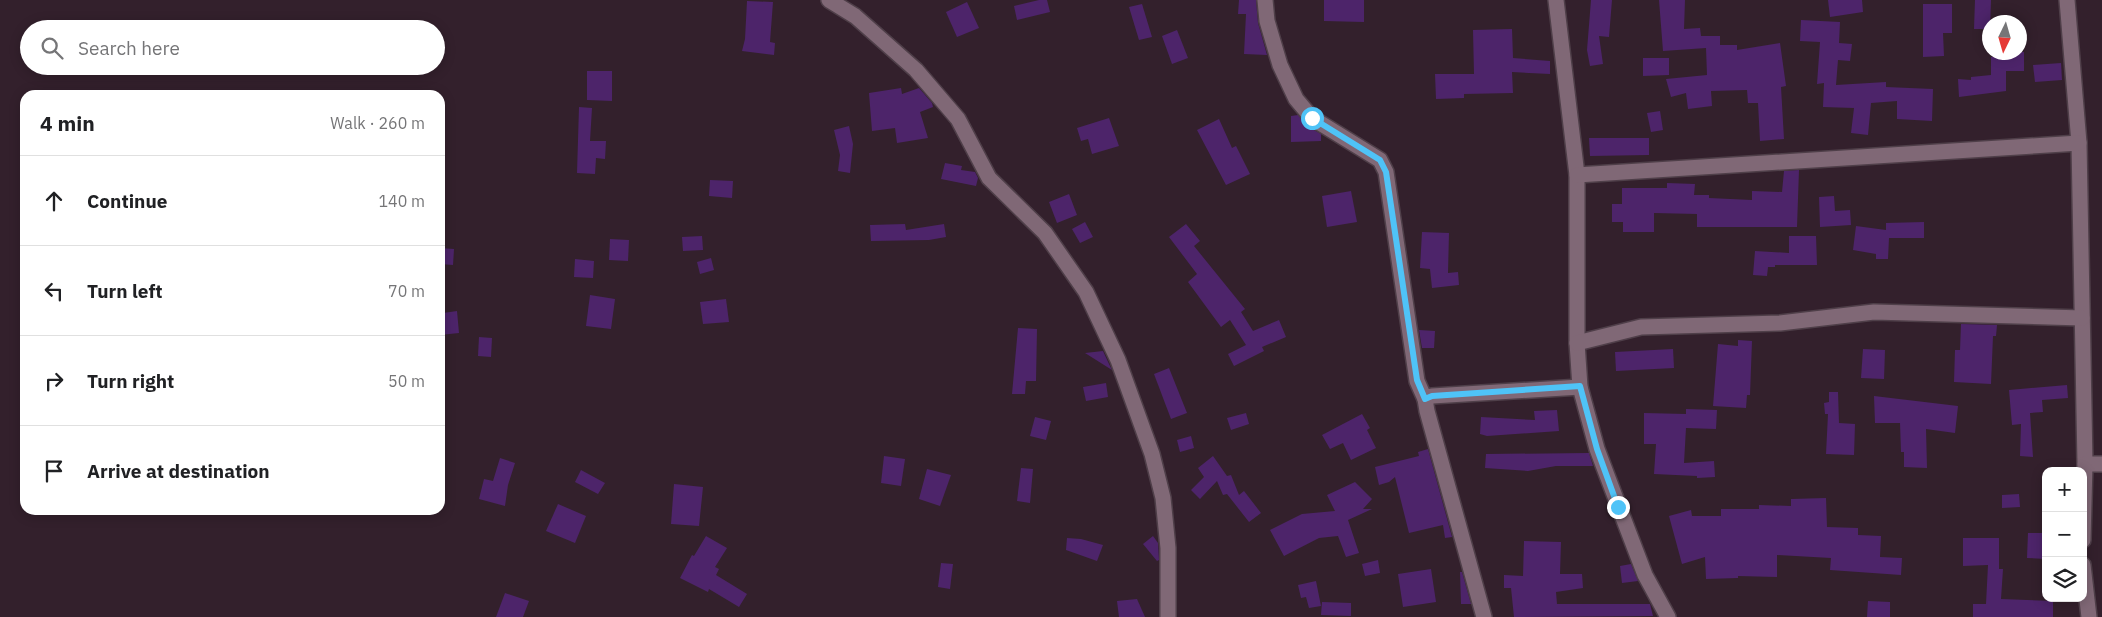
<!DOCTYPE html>
<html lang="en">
<head>
<meta charset="utf-8">
<style>
  :root { --surface:#fff; --page:#f2f2f2; --text:#202124; --muted:#757577; --line:#e0e0e0 }
  body { margin:0; font-family:"IBM Plex Sans",sans-serif; background:var(--page); color:var(--text) }
  .controls { position:absolute; right:15px; bottom:15px; display:grid; overflow:hidden; border-radius:10px; box-shadow:0 2px 12px #0003 }
  .controls button { width:45px; height:45px; display:grid; place-items:center; padding:0; border:0; border-bottom:1px solid var(--line); background:var(--surface); color:var(--text); font:25px sans-serif }
  .compass { position:absolute; left:1982px; top:15px; width:45px; height:45px; border-radius:50%; background:var(--surface); box-shadow:0 2px 12px #0003; rotate:185deg }
  .stop { position:absolute; width:15px; height:15px; margin:-11px; border:4px solid #4fc3f7; border-radius:50%; background:#fff }
  .stop.end { background:#4fc3f7; border-color:#fff; box-shadow:0 1px 5px #0008 }
  .list { margin:0; padding:0; list-style:none }
  h2 { display:flex; justify-content:space-between; align-items:center; height:65px; margin:0; padding:0 20px; font-size:21px }
  h2 small { font-size:16px; font-weight:400; color:var(--muted) }
  .list li { display:grid; grid-template-columns:32px 1fr auto; gap:15px; align-items:center; box-sizing:border-box; height:90px; padding:0 20px; border-top:1px solid var(--line) }
  .list b { display:block; font-size:19px; white-space:nowrap }
  .list em { font-size:16px; font-style:normal; color:var(--muted) }
  .icon { flex:none; width:28px; height:28px; fill:none; stroke:currentColor; stroke-width:2; stroke-linecap:round; stroke-linejoin:round }
  .map { position:relative; flex:none; width:2102px; height:617px; overflow:hidden }
  .search { position:absolute; background:var(--surface); box-shadow:0 2px 12px #0003; left:20px; top:20px; width:425px; height:55px; display:flex; align-items:center; gap:12px; box-sizing:border-box; padding:0 18px; border-radius:28px; color:var(--muted); font-size:19px }
  .panel { position:absolute; background:var(--surface); box-shadow:0 2px 12px #0003; left:20px; top:90px; width:425px; height:425px; border-radius:15px }
  .map>svg:first-child { display:block }
  .building { fill:#4d246a }
  .lines { fill:none; stroke-linecap:round; stroke-linejoin:round }
  .minor-casing { stroke:#4f3f49; stroke-width:18 }
  .minor { stroke:#806876; stroke-width:15 }
  .route { stroke:#4fc3f7; stroke-width:6 }
</style>
</head>
<body>
<div class="map">
<svg width="2102" height="617" viewBox="0 0 2102 617">
  <rect width="100%" height="100%" fill="#33202c"/>
  <!-- building -->
  <g class="building">
    <path d="M1039,0H1047L1050,12L1017,20L1014,6Z"/>
    <path d="M1239,0H1256L1258,23L1267,55L1244,54L1246,14H1238Z"/>
    <path d="M1324,0H1364V22L1324,21Z"/>
    <path d="M1591,0H1612L1609,37L1599,36L1603,64L1590,66L1587,50Z"/>
    <path d="M1659,0H1685L1684,29L1700,28L1701,36H1720V45H1737V50L1780,43L1786,86L1781,87L1784,139L1760,141L1758,103H1748L1747,90L1711,91L1712,106L1688,109L1686,93L1671,97L1666,79L1707,75L1706,48L1663,51Z"/>
    <path d="M1828,0H1862L1863,12L1830,17Z"/>
    <path d="M1975,0H1991L1990,29H1974Z"/>
    <path d="M747,1L773,2L770,42L775,43L774,55L742,51L745,39Z"/>
    <path d="M967,2L979,28L957,37L946,12Z"/>
    <path d="M1142,4L1152,37L1139,40L1129,7Z"/>
    <path d="M1923,4H1952V33H1943L1944,56L1923,57Z"/>
    <path d="M1801,20L1840,22L1839,43L1852,44L1850,61L1838,60L1836,85L1886,82V87L1933,89L1932,121L1897,119V101L1871,103L1868,135L1851,133L1854,108L1823,107L1824,83L1817,84L1820,42L1800,41Z"/>
    <path d="M1512,29L1513,58L1550,61V74L1512,72L1513,93L1464,94V98L1436,99L1435,74H1474L1473,30Z"/>
    <path d="M1177,30L1188,58L1172,64L1162,36Z"/>
    <path d="M2000,52H2024V71H2006V91L1959,97L1958,79L1971,80V77L1991,75V57H2000Z"/>
    <path d="M1643,58H1669V75L1643,76Z"/>
    <path d="M2061,63L2062,80L2035,82L2033,65Z"/>
    <path d="M587,71H612V101L587,100Z"/>
    <path d="M901,88L902,94L919,88L932,103L933,107L920,112L928,138L897,143L895,128L872,131L869,93Z"/>
    <path d="M579,107L592,108L590,141H606L605,159L596,158L595,174L577,173Z"/>
    <path d="M1660,111L1663,130L1651,132L1647,113Z"/>
    <path d="M1298,115L1307,126L1321,134V141L1291,142V116Z"/>
    <path d="M1109,118L1119,146L1092,154L1088,139L1081,141L1077,128Z"/>
    <path d="M1219,119L1232,148L1236,146L1250,174L1226,185L1197,130Z"/>
    <path d="M849,126L853,144L850,173L838,171L840,155L834,130Z"/>
    <path d="M1589,138H1649V155L1590,156Z"/>
    <path d="M945,163L962,166L961,170L975,172L978,178L976,186L941,179Z"/>
    <path d="M1799,170L1797,227H1697V214L1654,213V232H1623V222H1612V204H1622V188H1667V183L1695,184L1694,195H1709V198L1752,200V191L1782,192L1784,171Z"/>
    <path d="M710,180L733,181L732,198L709,196Z"/>
    <path d="M1351,191L1357,222L1327,227L1322,196Z"/>
    <path d="M1069,194L1077,215L1057,223L1049,202Z"/>
    <path d="M1834,196L1835,211L1850,210L1851,225L1820,227L1819,197Z"/>
    <path d="M1085,222L1093,237L1080,243L1072,229Z"/>
    <path d="M1924,222V238H1889L1888,259H1876V254L1853,250L1856,226L1886,230V223Z"/>
    <path d="M905,224L906,230L944,224L946,237L929,240L871,241L870,225Z"/>
    <path d="M1186,224L1200,241L1194,246L1245,309L1241,312L1253,331L1279,320L1286,337L1262,347L1264,351L1234,366L1228,354L1246,345L1230,320L1221,327L1188,282L1197,274L1169,237Z"/>
    <path d="M1422,232L1449,233L1448,273L1458,272L1459,285L1432,288L1430,269L1420,268Z"/>
    <path d="M702,236L703,250L683,251L682,237Z"/>
    <path d="M1789,236H1816L1817,265H1775V267H1768L1767,276L1753,275L1755,251L1789,253Z"/>
    <path d="M610,239L629,240L628,261L609,260Z"/>
    <path d="M440,248L454,249L453,265L440,264Z"/>
    <path d="M711,258L714,270L700,274L697,262Z"/>
    <path d="M575,259L594,261L593,278L574,277Z"/>
    <path d="M590,295L615,299L611,329L586,326Z"/>
    <path d="M726,299L729,322L703,324L700,302Z"/>
    <path d="M457,311L459,333L440,335V322H444L443,313Z"/>
    <path d="M1961,324L1997,325L1996,336H1993L1991,384L1954,382L1955,350H1960Z"/>
    <path d="M1018,328L1037,329L1036,381H1026L1025,394H1012Z"/>
    <path d="M1419,330L1435,331L1434,348H1422Z"/>
    <path d="M479,337L492,338L491,357L478,356Z"/>
    <path d="M1738,340L1752,341L1750,395H1747L1746,408L1713,406L1718,344L1738,346Z"/>
    <path d="M1673,349L1674,368L1616,371L1615,352Z"/>
    <path d="M1863,349L1885,350L1884,379L1861,378Z"/>
    <path d="M1103,351L1109,364L1112,370L1085,353Z"/>
    <path d="M1169,368L1187,413L1171,419L1154,374Z"/>
    <path d="M1106,383L1108,397L1086,401L1083,387Z"/>
    <path d="M2067,385L2068,398L2042,400L2043,412L2030,413L2033,457L2020,456L2021,424L2012,425L2009,390Z"/>
    <path d="M1829,392H1838L1839,423L1855,424L1854,455L1826,454L1828,414H1825L1824,403L1829,402Z"/>
    <path d="M1874,396L1958,406L1955,433L1926,429L1927,468L1904,467V452H1901L1900,423H1875Z"/>
    <path d="M1686,409L1717,410L1716,429L1686,428L1684,463L1714,461L1715,477L1697,478V476L1654,474L1656,444H1644V413L1686,414Z"/>
    <path d="M1557,410L1559,431L1487,436L1480,434L1481,417L1535,420L1534,411Z"/>
    <path d="M1246,413L1249,424L1231,430L1227,418Z"/>
    <path d="M1362,414L1370,428L1367,430L1376,448L1351,460L1343,443L1330,449L1322,435Z"/>
    <path d="M1035,417L1051,421L1046,440L1030,436Z"/>
    <path d="M1191,436L1194,448L1180,452L1177,440Z"/>
    <path d="M1428,449L1452,537L1445,538L1443,525L1409,533L1395,477L1389,482L1379,485L1375,467L1419,456L1418,452Z"/>
    <path d="M1589,453L1593,466H1556L1528,471L1485,468L1486,454Z"/>
    <path d="M884,456L905,459L901,486L881,483Z"/>
    <path d="M1213,456L1227,476L1231,475L1239,495L1244,491L1261,513L1249,522L1227,494L1223,495L1217,481L1200,499L1191,490L1204,477L1198,468Z"/>
    <path d="M500,458L515,463L508,485L505,506L479,499L484,479L493,481Z"/>
    <path d="M1021,468L1033,469L1030,503L1017,501Z"/>
    <path d="M927,469L951,475L940,506L919,499Z"/>
    <path d="M581,470L605,483L598,494L575,482Z"/>
    <path d="M1355,482L1372,499L1363,509H1372L1348,520L1359,553L1346,557L1338,536L1319,538L1284,556L1270,530L1302,514L1335,511L1327,495Z"/>
    <path d="M674,484L703,487L699,526L671,524Z"/>
    <path d="M2019,494L2020,507L2002,508V495Z"/>
    <path d="M1826,498L1827,527L1858,528V535L1881,536L1880,557L1902,558L1901,575L1830,570L1831,558L1777,555V577L1738,576V578L1706,579L1705,557L1682,564L1669,516L1691,510L1692,516H1721V509H1759V505L1791,506V499Z"/>
    <path d="M558,504L586,516L575,543L546,531Z"/>
    <path d="M2028,533H2046V559L2027,558Z"/>
    <path d="M706,536L727,548L715,567L719,569L716,575L747,594L739,607L709,589L708,592L680,578L692,555L694,556Z"/>
    <path d="M1153,536L1158,543L1159,560L1157,561L1143,544Z"/>
    <path d="M1067,538L1081,539L1103,545L1097,561L1066,550Z"/>
    <path d="M1963,538H1999V569H2003L2001,599L2053,601V617H1973V604H1986L1988,565L1963,566Z"/>
    <path d="M1524,541L1561,542L1560,574H1582L1583,588L1556,592L1557,604H1650L1653,616L1514,617L1511,588H1504V575L1523,576Z"/>
    <path d="M1378,560L1380,573L1365,576L1362,564Z"/>
    <path d="M941,563L953,564L950,589L938,587Z"/>
    <path d="M1631,564L1638,581L1622,583L1620,566Z"/>
    <path d="M1431,569L1436,602L1403,607L1398,574Z"/>
    <path d="M1460,572H1462L1471,604H1461Z"/>
    <path d="M1316,581L1321,606L1309,608L1306,597L1301,598L1298,585Z"/>
    <path d="M505,593L529,601L523,617H496Z"/>
    <path d="M1137,599L1145,617H1119L1117,601Z"/>
    <path d="M1868,601L1890,602V617H1867Z"/>
    <path d="M1322,602L1351,603V616L1321,615Z"/>
  </g>
  <g class="lines">
    <defs>
      <g id="minor">
        <path d="M829,0L855,16L916,70L958,119L989,178L1045,233L1086,292L1118,360L1152,454L1163,498L1168,548V617"/>
        <path d="M1265,0L1267,21L1280,65L1296,99L1312,118L1380,160L1386,172L1417,381L1425,399L1432,396L1580,387"/>
        <path d="M1556,0L1577,175V343L1580,387L1597,449L1619,507L1645,575L1668,617"/>
        <path d="M2067,0L2079,143L2085,464L2083,540"/>
        <path d="M1577,175L2079,143"/>
        <path d="M1577,343L1641,327L1780,323L1874,312L2082,318"/>
        <path d="M1425,399L1427,411L1484,617"/>
        <path d="M2085,464H2102"/>
        <path d="M2083,565L2089,617"/>
      </g>
    </defs>
    <!-- minor casing -->
    <use href="#minor" class="minor-casing"/>
    <!-- minor -->
    <use href="#minor" class="minor"/>
  </g>
  <g class="lines">
    <!-- route -->
    <path class="route" d="M1312,118L1380,160L1386,172L1417,380L1425,399L1432,396L1580,386L1597,449L1618,507"/>
  </g>
</svg>
<div class="controls">
<button>+</button>
<button>−</button>
<button><svg class="icon" aria-label="layers" viewBox="0 0 24 24"><path d="M12 4l9 5-9 5-9-5zM3 14l9 5 9-5"/></svg></button>
</div>
<svg class="compass" viewBox="-18 -18 36 36"><path d="M0-13l5 13h-10z" fill="#e53935"/><path d="M0 13l5-13h-10z" fill="#757577"/></svg>
<div class="stop" style="left:1312px;top:118px"></div>
<div class="stop end" style="left:1618px;top:507px"></div>
<div class="search"><svg class="icon" aria-label="search" viewBox="0 0 24 24"><circle cx="10" cy="10" r="6"/><path d="M15 15l6 6"/></svg>Search here</div>
<section class="panel">
<h2>4 min<small>Walk · 260 m</small></h2>
<ul class="list">
<li><svg class="icon" aria-label="ahead" viewBox="0 0 24 24"><path d="M12 20V5M6 11l6-6 6 6"/></svg><div><b>Continue</b></div><em>140 m</em></li>
<li><svg class="icon" aria-label="left" viewBox="0 0 24 24"><path d="M17 20v-9H6M10 6l-5 5 5 5"/></svg><div><b>Turn left</b></div><em>70 m</em></li>
<li><svg class="icon" aria-label="right" viewBox="0 0 24 24"><path d="M7 20v-9h11M14 6l5 5-5 5"/></svg><div><b>Turn right</b></div><em>50 m</em></li>
<li><svg class="icon" aria-label="arrive" viewBox="0 0 24 24"><path d="M6 21V4h12l-3 4 3 4H6"/></svg><div><b>Arrive at destination</b></div></li>
</ul>
</section>
</div>
</body>
</html>
